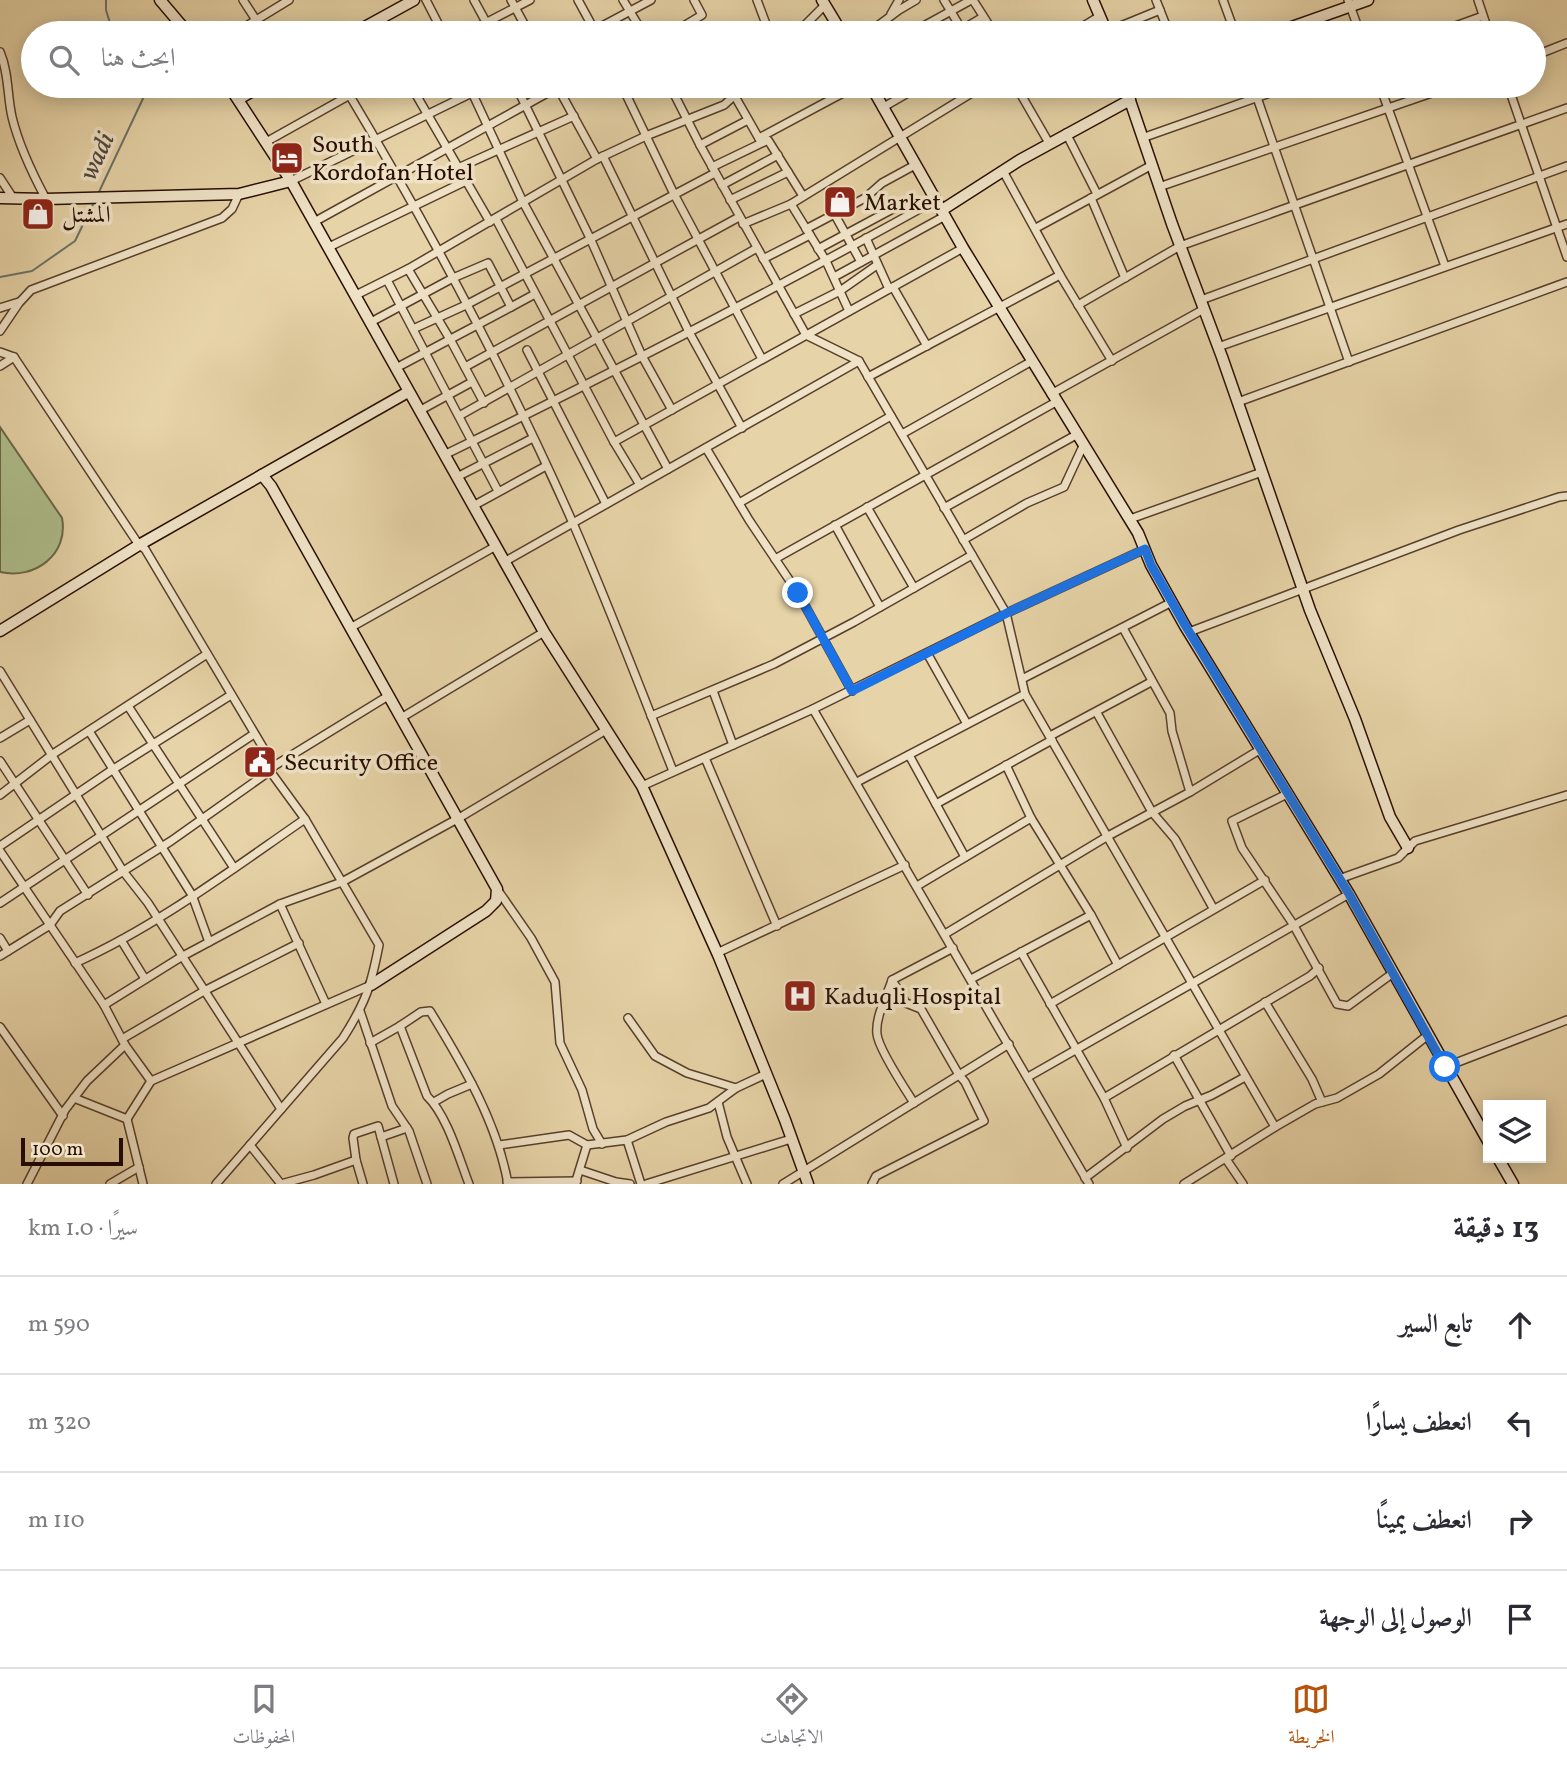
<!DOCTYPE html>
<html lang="ar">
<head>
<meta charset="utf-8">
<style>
  :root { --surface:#fff; --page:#f7f7f7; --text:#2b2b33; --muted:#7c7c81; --line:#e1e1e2; --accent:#b45309 }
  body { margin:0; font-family:Vollkorn,Amiri,serif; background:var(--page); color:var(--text); direction:rtl }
  .controls { position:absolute; right:21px; bottom:21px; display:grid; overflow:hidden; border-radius:0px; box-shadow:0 4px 18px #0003 }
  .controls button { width:63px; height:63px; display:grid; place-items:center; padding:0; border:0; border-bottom:2px solid var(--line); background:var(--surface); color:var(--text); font:35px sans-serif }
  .scale { position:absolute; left:21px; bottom:18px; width:102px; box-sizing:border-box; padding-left:7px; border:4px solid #280e02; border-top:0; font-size:19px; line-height:24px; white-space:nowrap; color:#280e02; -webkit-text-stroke:5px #efe2c6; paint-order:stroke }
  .stop { position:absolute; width:21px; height:21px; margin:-16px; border:5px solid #1a73e8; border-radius:50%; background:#fff }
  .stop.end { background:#1a73e8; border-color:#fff; box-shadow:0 2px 7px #0008 }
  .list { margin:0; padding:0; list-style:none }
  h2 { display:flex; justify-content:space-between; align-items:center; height:91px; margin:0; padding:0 28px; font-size:30px }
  h2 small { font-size:23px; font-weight:400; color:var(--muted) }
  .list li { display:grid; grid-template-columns:46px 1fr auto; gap:21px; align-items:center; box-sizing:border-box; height:98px; padding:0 28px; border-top:2px solid var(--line) }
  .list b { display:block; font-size:26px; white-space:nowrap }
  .list em { font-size:23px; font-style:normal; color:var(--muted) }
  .icon { flex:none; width:38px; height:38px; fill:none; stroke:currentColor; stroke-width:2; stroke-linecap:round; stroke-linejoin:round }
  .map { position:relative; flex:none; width:1567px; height:1184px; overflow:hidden; direction:ltr }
  .search { position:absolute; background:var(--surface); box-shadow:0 4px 18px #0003; left:21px; right:21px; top:21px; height:77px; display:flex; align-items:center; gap:18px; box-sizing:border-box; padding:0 24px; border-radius:38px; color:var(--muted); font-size:26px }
  .sheet { height:483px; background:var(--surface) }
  nav { display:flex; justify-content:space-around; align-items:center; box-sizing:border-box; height:98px; border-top:2px solid var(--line); background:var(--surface); font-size:19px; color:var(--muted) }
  nav a { display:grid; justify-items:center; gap:4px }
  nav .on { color:var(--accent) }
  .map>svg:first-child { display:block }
  .green { fill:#aebe8c; stroke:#6b6647; stroke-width:2 }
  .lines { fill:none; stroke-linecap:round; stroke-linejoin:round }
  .stream { stroke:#6b736a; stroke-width:2 }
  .street-casing { stroke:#583f2b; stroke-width:10 }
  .secondary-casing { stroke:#280e02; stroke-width:13 }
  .street { stroke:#efe2c6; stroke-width:7 }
  .secondary { stroke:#efe2c6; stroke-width:10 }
  .route { stroke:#1a73e8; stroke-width:9 }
  .labels { text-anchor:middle; stroke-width:7; stroke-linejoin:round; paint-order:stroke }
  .poi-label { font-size:24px; fill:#280e02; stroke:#efe2c6; text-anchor:start }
  .water-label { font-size:26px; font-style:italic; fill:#4f493f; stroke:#efe2c6 }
</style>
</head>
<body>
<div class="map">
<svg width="1567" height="1184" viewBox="0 0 1567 1184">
  <rect width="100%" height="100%" fill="#e6d3a7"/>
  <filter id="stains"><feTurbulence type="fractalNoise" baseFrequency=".00286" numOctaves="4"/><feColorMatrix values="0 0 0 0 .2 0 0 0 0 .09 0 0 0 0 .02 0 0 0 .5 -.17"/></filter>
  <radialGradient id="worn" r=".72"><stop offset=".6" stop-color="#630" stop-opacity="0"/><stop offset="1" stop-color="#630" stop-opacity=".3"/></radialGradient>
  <!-- green -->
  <path class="green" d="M0,427L62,518C69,555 34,580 0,572Z"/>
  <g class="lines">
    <!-- stream -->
    <g class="stream">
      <path d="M106,0V10L113,33"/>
      <path d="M98,194L147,90L143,86"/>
      <path d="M0,277L32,271L75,241L94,202"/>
    </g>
    <defs>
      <g id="street">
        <path d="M243,0L256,20"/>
        <path d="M426,0L443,33"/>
        <path d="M474,0L492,33"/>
        <path d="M511,0L529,33"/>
        <path d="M578,0L596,33"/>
        <path d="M623,0L643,33"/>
        <path d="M757,0L766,24L773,33"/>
        <path d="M944,0L962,30"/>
        <path d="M973,0L994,33"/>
        <path d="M1156,0L1169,33"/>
        <path d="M1223,0L1235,33"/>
        <path d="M1348,0L1360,33"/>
        <path d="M1478,0L1489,33"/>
        <path d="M891,14L899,0"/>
        <path d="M373,23L380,33"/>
        <path d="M1106,32L1160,10"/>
        <path d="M235,33L289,0"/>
        <path d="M466,33L530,0"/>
        <path d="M589,33L651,0"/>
        <path d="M672,33L702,15L694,0"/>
        <path d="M797,33L825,5"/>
        <path d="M868,33L899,10L916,0"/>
        <path d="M911,33L971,0"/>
        <path d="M956,33L983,17"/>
        <path d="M1072,33L1100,16"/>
        <path d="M1436,33L1483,16"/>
        <path d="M0,52C9,73 7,95 12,117C19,146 32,173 46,199"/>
        <path d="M1534,56L1567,43"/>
        <path d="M344,86C428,226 506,372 572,521C608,603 640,688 673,771"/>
        <path d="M411,86L490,222"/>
        <path d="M469,86L523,202L668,469"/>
        <path d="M516,86L590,238L642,356L672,410"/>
        <path d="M557,86L597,159"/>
        <path d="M622,86L674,194L762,359"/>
        <path d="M670,86L700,145L806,335L859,361L1006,613L1025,694L1275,1127"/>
        <path d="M729,86L761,142"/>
        <path d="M1016,86L1049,143"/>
        <path d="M1253,86L1349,362"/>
        <path d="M1380,86L1445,266"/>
        <path d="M1508,86L1567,257"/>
        <path d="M882,108L920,86"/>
        <path d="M1066,133L1097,194"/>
        <path d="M759,138L856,86"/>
        <path d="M1142,138L1290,86"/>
        <path d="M266,142L366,86"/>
        <path d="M700,145L748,120"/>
        <path d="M603,156L689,332L742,428"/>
        <path d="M712,167L768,140L803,196"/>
        <path d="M458,168L574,116"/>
        <path d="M1003,171L1060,275L1112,361"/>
        <path d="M0,178L13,198"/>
        <path d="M291,181L486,86"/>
        <path d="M722,185L778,155"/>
        <path d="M1159,187L1452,86"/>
        <path d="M1091,198L1125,278"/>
        <path d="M730,200L788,172"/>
        <path d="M791,204L826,261L849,311"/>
        <path d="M835,215L861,262"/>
        <path d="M496,219L614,442L640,485"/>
        <path d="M314,222L560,86"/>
        <path d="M743,224L791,204L983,86"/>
        <path d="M1036,228L1152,165"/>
        <path d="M806,229L865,198L882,183L915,165"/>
        <path d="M866,238L889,289"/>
        <path d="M329,247L466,181"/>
        <path d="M818,249L900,205"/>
        <path d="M763,259L810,235"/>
        <path d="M408,269L451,341L484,403"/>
        <path d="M834,277L945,216"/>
        <path d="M387,280L498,491"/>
        <path d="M893,287L927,346"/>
        <path d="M356,295L408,269L597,159L646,136L724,105L745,86"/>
        <path d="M1201,300L1567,166"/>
        <path d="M1078,305L1180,246L1567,108"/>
        <path d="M511,307L535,294"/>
        <path d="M0,308L19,302"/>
        <path d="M794,314L840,291L877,265"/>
        <path d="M371,322L453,278L488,263L511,307L396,368"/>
        <path d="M413,329L466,305L715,173"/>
        <path d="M0,331L19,303L31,290L222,218L232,209L239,194"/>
        <path d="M1218,347L1567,224"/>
        <path d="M527,350L606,504"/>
        <path d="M0,352L14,357L139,545L145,549L274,766L270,771L305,819L379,945C371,986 366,1002 343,1038L216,1184"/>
        <path d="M0,366L14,357"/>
        <path d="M465,367L739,217"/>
        <path d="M868,377L1060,275"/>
        <path d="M1051,394L1204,309"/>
        <path d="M1238,402L1567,282"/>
        <path d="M419,411L472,382"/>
        <path d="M459,416L757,248"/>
        <path d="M902,434L1032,361"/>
        <path d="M614,442L963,248"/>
        <path d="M706,448L749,520L798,593L852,691"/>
        <path d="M444,455C610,374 774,290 936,200"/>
        <path d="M457,477L533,438"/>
        <path d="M739,503L891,416"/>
        <path d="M473,506L546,466"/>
        <path d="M867,507L914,588"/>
        <path d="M944,508L1076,435"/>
        <path d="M1130,519L1262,472"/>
        <path d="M835,525L880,607"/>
        <path d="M963,540L1027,503L1064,487L1083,446"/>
        <path d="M775,559L1056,402"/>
        <path d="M504,562L859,361"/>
        <path d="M350,628L496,546"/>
        <path d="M1123,628L1170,713L1172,731L1190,792"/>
        <path d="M1189,632L1459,530L1559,497L1567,496"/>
        <path d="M927,653L967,724"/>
        <path d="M0,671L123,871L148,903L281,1109"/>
        <path d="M1022,679L1172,602"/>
        <path d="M713,691L733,745"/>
        <path d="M128,706L234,868"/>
        <path d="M813,709L1089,1184"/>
        <path d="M1097,713L1152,812L1175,839L1213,908"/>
        <path d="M651,716L774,664L854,622L972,555"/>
        <path d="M401,718L544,632"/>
        <path d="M89,731L192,895L209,942"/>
        <path d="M1050,736L1151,682"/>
        <path d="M0,738L30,720"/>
        <path d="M909,755L965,857"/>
        <path d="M705,758L777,926"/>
        <path d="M0,761L88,895"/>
        <path d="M1006,765L1031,818L1091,915L1118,965"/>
        <path d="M274,766L388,696"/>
        <path d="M857,782L1025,694"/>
        <path d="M642,786L813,709L1009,612L1145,549"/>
        <path d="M1287,794L1232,821L1242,848L1293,924L1337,1004L1348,1006L1393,973"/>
        <path d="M0,795L53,754L207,654"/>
        <path d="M936,804L1052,740"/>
        <path d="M0,846L112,770L231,695"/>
        <path d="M0,851L104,1005L125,1045L151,1081"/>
        <path d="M1339,879L1398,858L1415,841L1567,795"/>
        <path d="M917,886L1031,818"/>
        <path d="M497,889L531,938L555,982L560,1043L582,1090L593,1129L602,1144"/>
        <path d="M0,903L254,734"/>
        <path d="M280,904L326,1004"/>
        <path d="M945,934L1108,836L1190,792L1261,749"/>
        <path d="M0,938L8,951"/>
        <path d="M121,940L145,979"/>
        <path d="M1021,952L1104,1098L1127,1148"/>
        <path d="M717,953L905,865"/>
        <path d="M0,956L50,925L60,911L171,841L270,771"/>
        <path d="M75,963C157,926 231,870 305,819"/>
        <path d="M971,979L1091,915"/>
        <path d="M1265,1002L1312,1079L1322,1102"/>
        <path d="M1050,1004L1265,880"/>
        <path d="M104,1005L181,957L280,904L342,882L459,818L606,730"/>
        <path d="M360,1011L392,1106L409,1131L427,1184"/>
        <path d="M628,1018L655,1056L687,1073L736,1088"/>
        <path d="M0,1027L63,1116"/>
        <path d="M122,1039L204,991L299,943"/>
        <path d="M370,1043L400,1026"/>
        <path d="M1174,1055L1231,1156"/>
        <path d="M1445,1067L1567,1020"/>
        <path d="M1028,1077L1349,894"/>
        <path d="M74,1098L127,1119L151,1081L371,985"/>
        <path d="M1104,1098L1310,976L1319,968"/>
        <path d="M434,1102L448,1094L472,1084"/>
        <path d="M718,1102L727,1137L747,1184"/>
        <path d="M914,1103C905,1089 878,1048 877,1034C875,1017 887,996 892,980L953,948"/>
        <path d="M127,1119L143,1184"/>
        <path d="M381,1137L407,1128"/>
        <path d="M627,1140L641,1184"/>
        <path d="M250,1145L281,1184"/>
        <path d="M499,1145L569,1135L587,1145L627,1140L666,1122L709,1108L736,1088L766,1074"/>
        <path d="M1226,1159L1243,1184"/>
        <path d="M580,1170L616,1182L630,1184"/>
        <path d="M1085,1178L1163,1119L1185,1106L1212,1095L1245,1077"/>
        <path d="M507,1182L577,1181"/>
        <path d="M27,1184L65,1110L87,1081L125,1045"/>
        <path d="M110,1184L139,1167"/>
        <path d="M281,1184L314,1175L356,1160"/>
        <path d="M363,1184L356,1160L353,1138L354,1134L378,1126L394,1184"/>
        <path d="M469,1184C459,1158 447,1115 427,1096L400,1026L421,1012L430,1011C463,1065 497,1122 508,1184"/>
        <path d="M575,1184L587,1145"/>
        <path d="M646,1184L791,1139"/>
        <path d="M783,1184L1009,1044"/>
        <path d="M872,1184L876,1176L984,1121L965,1082L959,1075L921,1009L906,1003L892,980"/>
        <path d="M1184,1184L1275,1127L1315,1104L1337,1098L1379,1074L1428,1035"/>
      </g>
      <g id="secondary">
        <path d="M160,0L188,33"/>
        <path d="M822,0L842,33"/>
        <path d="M1093,0L1107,33"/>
        <path d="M354,33L414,0"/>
        <path d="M1275,33L1368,0"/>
        <path d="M229,86L291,181L544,632L642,786L719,957L785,1120L808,1184"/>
        <path d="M871,86L963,248L1138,533L1151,565L1185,626L1349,894L1488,1141"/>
        <path d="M1125,86L1172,224L1222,357L1310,610L1355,719L1390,817L1408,848"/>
        <path d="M239,99L261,86"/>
        <path d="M0,198L46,199L239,194L291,181"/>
        <path d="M942,210L1020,160L1130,100"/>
        <path d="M262,475L271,486L497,889L496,901L486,911L371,985"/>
        <path d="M0,631L139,545L408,392"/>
        <path d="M1498,1158L1513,1184"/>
      </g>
    </defs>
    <!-- street casing -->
    <use href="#street" class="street-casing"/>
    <!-- secondary casing -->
    <use href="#secondary" class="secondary-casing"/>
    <!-- street -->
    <use href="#street" class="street"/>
    <!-- secondary -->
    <use href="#secondary" class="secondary"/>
  </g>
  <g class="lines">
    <!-- route -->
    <path class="route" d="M798,593L852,691L1009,612L1145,549L1151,565L1185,625L1349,894L1445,1067"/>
  </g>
  <!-- icons -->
  <defs>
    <symbol id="hotel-square" viewBox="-11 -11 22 22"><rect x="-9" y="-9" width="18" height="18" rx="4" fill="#8f2418" stroke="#efe2c6"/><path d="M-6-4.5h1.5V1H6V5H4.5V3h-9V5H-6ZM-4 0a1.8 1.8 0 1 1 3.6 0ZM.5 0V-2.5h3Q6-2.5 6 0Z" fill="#fff"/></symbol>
    <symbol id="shop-square" viewBox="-11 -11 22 22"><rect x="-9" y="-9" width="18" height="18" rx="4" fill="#8f2418" stroke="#efe2c6"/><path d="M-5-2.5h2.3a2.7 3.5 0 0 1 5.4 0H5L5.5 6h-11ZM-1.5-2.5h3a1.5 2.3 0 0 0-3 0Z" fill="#fff"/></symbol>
    <symbol id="civic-square" viewBox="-11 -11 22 22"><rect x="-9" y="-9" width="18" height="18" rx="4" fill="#8f2418" stroke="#efe2c6"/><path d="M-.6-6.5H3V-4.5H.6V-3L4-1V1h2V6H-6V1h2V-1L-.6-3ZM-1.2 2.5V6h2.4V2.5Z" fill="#fff"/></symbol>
    <symbol id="hospital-square" viewBox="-11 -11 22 22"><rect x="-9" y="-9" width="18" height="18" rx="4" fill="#8f2418" stroke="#efe2c6"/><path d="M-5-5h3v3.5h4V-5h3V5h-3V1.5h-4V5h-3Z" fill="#fff"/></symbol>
  </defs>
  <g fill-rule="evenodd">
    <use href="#hotel-square" x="268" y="139" width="38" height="38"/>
    <use href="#shop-square" x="821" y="183" width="38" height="38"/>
    <use href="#shop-square" x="19" y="195" width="38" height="38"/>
    <use href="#civic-square" x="241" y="743" width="38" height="38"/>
    <use href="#hospital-square" x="781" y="977" width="38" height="38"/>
  </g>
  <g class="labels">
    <!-- poi labels -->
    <g class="poi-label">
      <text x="312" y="152">South<tspan x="312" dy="28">Kordofan Hotel</tspan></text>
      <text x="864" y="210">Market</text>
      <text x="62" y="222">المشتل</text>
      <text x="284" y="770">Security Office</text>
      <text x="824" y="1004">Kaduqli Hospital</text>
    </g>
    <!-- water labels -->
    <g class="water-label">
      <text transform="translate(96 156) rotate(-65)" y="9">wadi</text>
    </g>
  </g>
  <rect width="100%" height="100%" filter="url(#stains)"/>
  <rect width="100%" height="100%" fill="url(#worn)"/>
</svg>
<div class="controls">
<button><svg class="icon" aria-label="layers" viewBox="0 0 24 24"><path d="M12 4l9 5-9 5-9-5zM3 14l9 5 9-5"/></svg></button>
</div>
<div class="scale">100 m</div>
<div class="stop" style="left:1445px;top:1067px"></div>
<div class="stop end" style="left:798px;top:593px"></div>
<div class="search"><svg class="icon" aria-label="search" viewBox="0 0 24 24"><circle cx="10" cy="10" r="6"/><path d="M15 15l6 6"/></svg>ابحث هنا</div>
</div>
<section class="sheet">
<h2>13 دقيقة<small>سيرًا · 1.0 km</small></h2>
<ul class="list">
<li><svg class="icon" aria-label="ahead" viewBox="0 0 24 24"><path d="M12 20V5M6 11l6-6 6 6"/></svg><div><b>تابع السير</b></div><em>590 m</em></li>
<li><svg class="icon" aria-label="left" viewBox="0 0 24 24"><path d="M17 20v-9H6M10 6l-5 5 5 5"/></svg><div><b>انعطف يسارًا</b></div><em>320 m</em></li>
<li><svg class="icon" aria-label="right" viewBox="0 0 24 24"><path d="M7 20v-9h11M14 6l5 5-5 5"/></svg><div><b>انعطف يمينًا</b></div><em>110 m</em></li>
<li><svg class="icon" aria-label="arrive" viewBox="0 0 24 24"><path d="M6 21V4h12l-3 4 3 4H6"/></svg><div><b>الوصول إلى الوجهة</b></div></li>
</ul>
</section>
<nav>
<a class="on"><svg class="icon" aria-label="map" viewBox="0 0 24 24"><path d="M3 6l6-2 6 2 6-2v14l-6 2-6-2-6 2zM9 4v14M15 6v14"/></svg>الخريطة</a>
<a><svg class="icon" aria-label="directions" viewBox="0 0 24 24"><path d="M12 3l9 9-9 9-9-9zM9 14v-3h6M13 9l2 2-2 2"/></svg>الاتجاهات</a>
<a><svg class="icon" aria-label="saved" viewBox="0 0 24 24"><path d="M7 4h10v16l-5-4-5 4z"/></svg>المحفوظات</a>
</nav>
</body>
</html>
